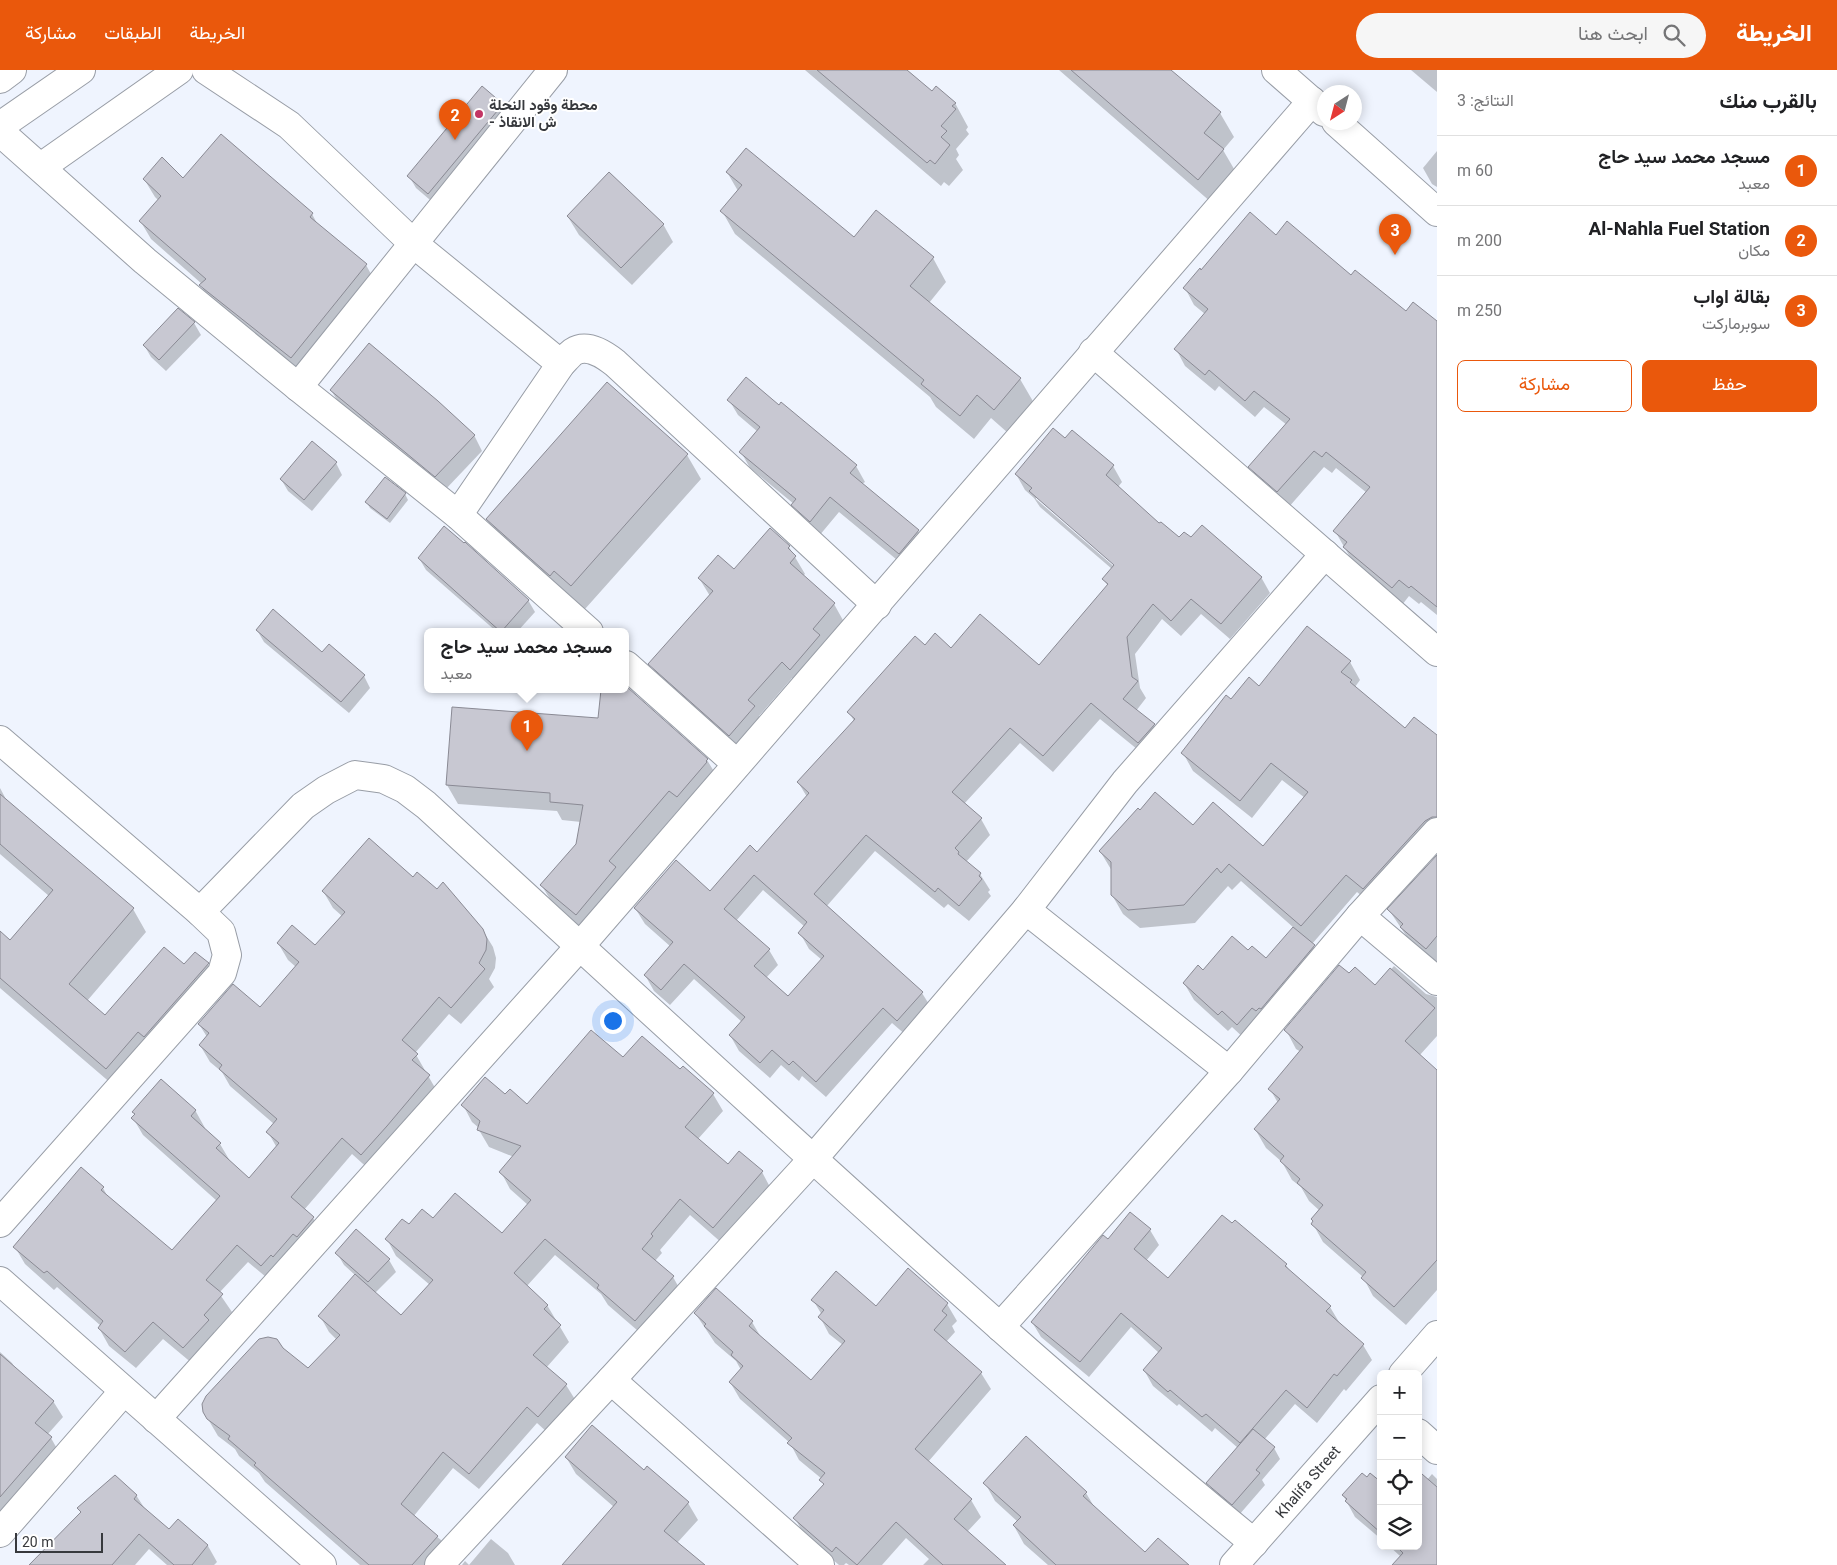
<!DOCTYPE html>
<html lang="ar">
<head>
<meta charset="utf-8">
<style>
  :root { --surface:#fff; --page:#f6f6f6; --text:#202124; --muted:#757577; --line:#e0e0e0; --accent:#ea580c }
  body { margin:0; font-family:Roboto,Vazirmatn,sans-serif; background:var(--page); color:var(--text); direction:rtl }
  .controls { position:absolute; right:15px; bottom:15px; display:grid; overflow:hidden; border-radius:8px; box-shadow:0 2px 12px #0003 }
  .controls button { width:45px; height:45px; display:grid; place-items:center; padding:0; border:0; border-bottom:1px solid var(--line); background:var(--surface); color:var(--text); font:25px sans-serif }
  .compass { position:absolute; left:1317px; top:15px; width:45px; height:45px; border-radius:50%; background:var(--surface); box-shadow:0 2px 12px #0003; rotate:216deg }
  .scale { position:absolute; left:15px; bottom:12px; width:88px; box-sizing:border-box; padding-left:5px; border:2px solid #37393d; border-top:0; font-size:14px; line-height:18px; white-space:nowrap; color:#37393d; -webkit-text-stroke:4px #fff; paint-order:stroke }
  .you { position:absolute; left:612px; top:950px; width:18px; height:18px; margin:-12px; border:4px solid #fff; border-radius:50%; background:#1a73e8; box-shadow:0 0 0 8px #1a73e833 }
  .badge { display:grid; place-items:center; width:32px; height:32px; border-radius:50%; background:var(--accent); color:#fff; font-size:16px; font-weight:700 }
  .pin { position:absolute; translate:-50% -41px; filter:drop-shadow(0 1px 2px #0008) }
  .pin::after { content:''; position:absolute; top:26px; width:18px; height:15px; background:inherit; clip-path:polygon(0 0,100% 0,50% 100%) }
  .popup { position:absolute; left:424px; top:558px; width:205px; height:65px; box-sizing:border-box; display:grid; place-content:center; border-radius:8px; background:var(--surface); filter:drop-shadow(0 1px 4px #0005); font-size:16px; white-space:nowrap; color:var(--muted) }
  .popup b { font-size:19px; color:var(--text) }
  .popup::after { content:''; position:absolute; left:50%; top:100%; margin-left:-10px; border:10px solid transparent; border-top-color:var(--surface) }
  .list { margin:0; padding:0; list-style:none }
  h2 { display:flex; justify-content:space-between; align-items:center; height:65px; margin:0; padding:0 20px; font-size:21px }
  h2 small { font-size:16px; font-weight:400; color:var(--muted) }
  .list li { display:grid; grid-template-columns:32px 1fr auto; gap:15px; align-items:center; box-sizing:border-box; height:70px; padding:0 20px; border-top:1px solid var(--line) }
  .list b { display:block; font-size:19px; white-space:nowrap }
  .list p { margin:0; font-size:16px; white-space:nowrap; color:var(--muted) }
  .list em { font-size:16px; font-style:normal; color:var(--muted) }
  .actions { display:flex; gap:10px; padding:15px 20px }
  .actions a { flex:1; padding:11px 0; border:1px solid var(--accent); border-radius:8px; text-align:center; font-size:18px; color:var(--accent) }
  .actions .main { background:var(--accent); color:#fff }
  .icon { flex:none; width:28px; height:28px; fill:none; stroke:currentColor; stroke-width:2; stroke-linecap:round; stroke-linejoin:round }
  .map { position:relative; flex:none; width:1437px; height:1495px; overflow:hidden; direction:ltr }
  header { display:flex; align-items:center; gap:30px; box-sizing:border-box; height:70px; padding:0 25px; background:var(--accent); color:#fff }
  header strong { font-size:24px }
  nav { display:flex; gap:28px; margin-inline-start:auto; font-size:18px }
  .search { width:350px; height:45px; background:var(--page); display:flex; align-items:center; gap:12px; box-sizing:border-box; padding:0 18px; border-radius:28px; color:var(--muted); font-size:19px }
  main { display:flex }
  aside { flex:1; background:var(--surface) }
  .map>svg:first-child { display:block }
  .shadow { fill:#0003; fill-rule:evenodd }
  .building { fill:#c8c8d2; stroke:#8a8a94; fill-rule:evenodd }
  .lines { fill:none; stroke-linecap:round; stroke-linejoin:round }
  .minor-casing { stroke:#989da6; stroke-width:30 }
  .primary-casing { stroke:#989da6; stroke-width:30 }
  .minor { stroke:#fff; stroke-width:28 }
  .primary { stroke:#fff; stroke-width:28 }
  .poi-dot { fill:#c33564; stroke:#fff; stroke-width:2 }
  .labels { text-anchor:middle; stroke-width:4; stroke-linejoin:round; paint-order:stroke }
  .poi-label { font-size:15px; font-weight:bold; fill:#37393d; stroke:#fff; text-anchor:start }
  .street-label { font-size:15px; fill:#37393d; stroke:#fff }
</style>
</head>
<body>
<header>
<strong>الخريطة</strong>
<div class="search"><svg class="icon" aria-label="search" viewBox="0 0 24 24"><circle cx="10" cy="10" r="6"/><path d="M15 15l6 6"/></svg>ابحث هنا</div>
<nav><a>الخريطة</a><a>الطبقات</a><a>مشاركة</a></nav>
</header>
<main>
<aside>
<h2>بالقرب منك<small>النتائج: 3</small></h2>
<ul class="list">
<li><span class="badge">1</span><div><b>مسجد محمد سيد حاج</b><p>معبد</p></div><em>60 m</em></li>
<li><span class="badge">2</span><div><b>Al-Nahla Fuel Station</b><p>مكان</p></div><em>200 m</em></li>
<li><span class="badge">3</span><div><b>بقالة اواب</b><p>سوبرماركت</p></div><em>250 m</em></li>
</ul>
<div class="actions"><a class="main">حفظ</a><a>مشاركة</a></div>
</aside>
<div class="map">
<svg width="1437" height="1495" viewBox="0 0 1437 1495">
  <rect width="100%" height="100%" fill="#eff4fe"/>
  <!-- shadow -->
  <g class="shadow">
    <path d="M805,0H907L932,23L955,33L968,57L966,60L969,64L956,79L959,85L956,89L963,100L949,116L944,112L941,116Z"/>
    <path d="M1059,0H1169L1220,43L1234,67L1223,80L1237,104L1212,133Z"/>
    <path d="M1411,0H1437V22Z"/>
    <path d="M482,18L502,35L509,47L436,135L416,118L409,106Z"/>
    <path d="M221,66L312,144L319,157L366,195L376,213L302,305L211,233L201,216L202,214L151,169L141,152L159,131L155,127L144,109L184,110Z"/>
    <path d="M1437,81V117L1432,114L1423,98Z"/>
    <path d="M727,102L854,169L933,188L946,212L929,233L1020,309L1034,333L1008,363L991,348L974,369L936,337L930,327L735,164L722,141L738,121Z"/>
    <path d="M568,147L663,154L673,172L632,215L579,165Z"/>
    <path d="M1276,167L1351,207L1406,243L1437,253V545L1421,532L1419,534L1409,526L1402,535L1354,494L1335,461L1367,423L1336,398L1332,403L1324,397L1288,438L1260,414L1250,397L1287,355L1264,337L1255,347L1219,316L1215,321L1185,296L1176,279L1205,244L1194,235L1185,218L1201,201Z"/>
    <path d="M178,240L194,253L201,265L166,301L151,287L144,275Z"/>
    <path d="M331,320L474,365L482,381L444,421L340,335Z"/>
    <path d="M729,330L779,337L856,396L865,412L862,414L918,461L927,476L908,499L839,442L819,466L802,450L794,434L750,398L741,382L758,362L738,345Z"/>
    <path d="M1065,370L1113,396L1122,412L1118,417L1160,455L1179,469L1261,507L1270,523L1230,569L1201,544L1181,566L1162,549L1135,584L1140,618L1146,628L1136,641L1154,655L1163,671L1148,688L1100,649L1053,702L1020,673L964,734L981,749L990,765L966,792L980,804L990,820L988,822L991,826L969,851L948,834L944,838L875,781L826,837L922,923L932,939L907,966L892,953L826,1027L802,1006L799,1011L781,995L770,1008L739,981L730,965L742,952L694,909L670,935L654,921L645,905L671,877L645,854L635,838L710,823L757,784L807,727L798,712L854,651L849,642L925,576L952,579L1040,597L1108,516L1103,509L1112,499L1040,437L1034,428L1025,420L1016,404ZM1036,426L1120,498L1118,500L1036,429ZM763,820L805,857L800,863L809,879L822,890L789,928L766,908L778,895L769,880L736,851Z"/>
    <path d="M687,385L701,409L585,539L568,524L564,529L501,473L487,449Z"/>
    <path d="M336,393L342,405L312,441L288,421L281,409Z"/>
    <path d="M405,424L408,430L390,453L370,438L367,433Z"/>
    <path d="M789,477L805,504L803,506L834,534L844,552L801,616L792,608L759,646L764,654L739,682L660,611L650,594L710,526L699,508L734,500Z"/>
    <path d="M419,488L528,530L535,542L517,562H497L426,500Z"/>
    <path d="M257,560L323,583L364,606L370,618L349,643L264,572Z"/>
    <path d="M1350,592L1360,610L1355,617L1405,659L1437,667V769L1375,837L1357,822L1312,874L1324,892L1247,971L1232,957L1228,961L1194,930L1184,913L1248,882L1266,890L1294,858L1241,811L1232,820L1228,816L1195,853L1140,858L1123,844L1112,825V801L1100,781L1193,757L1263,778L1305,728L1282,710L1252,748L1193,701L1183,683L1231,631L1260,617Z"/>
    <path d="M627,619L707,690L718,708L688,745L680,738L621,807L626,817L587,863L553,834L542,816L577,775L581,752L562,750L557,741L458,734L447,715L599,649L602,620H625Z"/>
    <path d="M0,718L8,733L133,839L146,862L87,931L106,947L184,896L208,894L221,917L120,1021L0,918V863L11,872L49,826L0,784Z"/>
    <path d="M1437,787V899L1413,876L1389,840Z"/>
    <path d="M413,808L482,859L493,877L496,888L495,898L489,909L494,917L461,954L449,944L415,983L438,1023L372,1102L352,1084L304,1140L313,1148L323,1165L272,1212L248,1192L219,1223L232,1242L214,1262L217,1268L193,1294L163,1269L136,1298L109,1276L99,1258L101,1256L57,1217L54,1220L25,1194L15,1177L103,1118L109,1129L173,1182L217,1131L143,1065L133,1048L135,1045L133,1042L195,1040L205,1058L204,1059L220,1074L230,1091L249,1110L277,1078L268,1062L274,1054L230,1016L222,1002L210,992L200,975L207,967L199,954L260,939L296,897L288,890L278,873L316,877L342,846L333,838L323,821Z"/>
    <path d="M1394,896L1426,924L1437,927V966L1419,986L1437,1001V1220L1406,1255L1373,1226L1363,1207L1323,1172L1313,1154L1320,1141L1309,1131L1301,1117L1292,1110L1282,1092L1266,1078L1255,1059L1278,1033L1270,1019L1301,982L1296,979L1286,960L1349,905L1375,917Z"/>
    <path d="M623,989L680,1000L683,997L713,1024L723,1041L698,1069L728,1095L762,1102L771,1119L723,1174L690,1145L660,1180L662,1183L655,1191L673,1207L682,1223L645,1267L608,1235L601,1224L555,1185L526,1217L547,1235L569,1272L546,1298L566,1315L576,1331L548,1363L537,1353L479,1419L453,1398L413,1447L441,1470L450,1487L443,1495H360L265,1412L259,1403L239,1386L235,1379L218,1366L208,1349L282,1279L308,1300L337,1270L329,1262L320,1246L355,1205L344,1195L337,1183L389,1190L396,1202L375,1223L402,1246L430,1215L396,1186L387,1169L409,1156L433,1150L502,1165L528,1135L510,1119L501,1102L514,1087L489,1077L479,1060V1058L472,1052L463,1035L505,1026L528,1036Z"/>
    <path d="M1150,1160L1159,1175L1146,1191L1168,1210L1286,1195L1290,1201L1330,1237L1339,1252L1338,1253L1363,1275L1372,1290L1346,1321L1344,1319L1317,1353L1295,1334L1264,1370L1274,1378L1280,1389L1262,1410L1265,1415L1239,1445L1214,1424L1208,1413L1238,1378L1215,1358L1212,1362L1179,1334L1177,1336L1153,1316L1144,1300L1159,1283L1131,1257L1089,1307L1041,1267L1032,1252L1108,1171Z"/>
    <path d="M813,1230L876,1237L947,1234L957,1251L952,1256L955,1262L946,1272L981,1303L991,1319L928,1392L971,1430L981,1447L967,1462L998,1495H923L929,1489L906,1468L882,1495H849L846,1493L844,1495H839L804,1465L795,1448L824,1415L822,1409L799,1390L790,1373L740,1329L730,1312L741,1300L736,1291L715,1273L695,1243L752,1252L762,1269L811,1312L843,1275L829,1264L820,1247L822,1245Z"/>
    <path d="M0,1282L12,1293L15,1298L53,1331L63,1347L47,1365L51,1368L60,1384L0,1461Z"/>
    <path d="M566,1387L644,1401L688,1433L698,1450L677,1473L703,1495H576L614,1437L576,1404Z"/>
    <path d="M1432,1404L1437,1409V1495H1410L1389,1476H1418L1427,1410Z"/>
    <path d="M1367,1408L1381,1414V1469L1355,1447L1343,1425Z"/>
    <path d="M985,1413L1086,1423L1095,1438L1146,1484L1185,1495H1048L1024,1474L1014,1456L1018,1452L995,1431Z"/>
    <path d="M136,1425L145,1439L169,1461L178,1451L208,1476L217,1492L214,1495H167L149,1479L135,1495H31Z"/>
    <path d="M491,1469L508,1483L515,1495H462L465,1491L469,1495Z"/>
  </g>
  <!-- building -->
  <g class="building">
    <path d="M817,0H907L932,21L936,16L956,33L952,36L956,39L941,56L947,61L941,67L950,75L935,94L930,90L927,93Z"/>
    <path d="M1071,0H1171L1221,42L1204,63L1224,79L1198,110Z"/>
    <path d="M482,16L503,34L428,124L407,106Z"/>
    <path d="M221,64L313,143L310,147L367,194L291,288L199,215L206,209L139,151L161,126L143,109L162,87L183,108Z"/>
    <path d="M746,78L854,167L876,140L934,187L910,216L1021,308L994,340L977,325L960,346L921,314L924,310L720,141L742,115L726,102Z"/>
    <path d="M609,102L664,154L621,198L567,146Z"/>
    <path d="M1250,142L1276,165L1287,151L1351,205L1355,200L1406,241L1413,232L1437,251V537L1411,516L1409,518L1399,510L1392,518L1343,477L1347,472L1333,461L1370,417L1326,382L1322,387L1314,381L1277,422L1248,397L1290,349L1254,321L1245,331L1209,300L1205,305L1174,279L1208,239L1183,218L1200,198L1201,200Z"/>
    <path d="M178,238L195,252L159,290L143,275Z"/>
    <path d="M369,273L438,331L475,365L435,407L330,320Z"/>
    <path d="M746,307L779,335L781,332L857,395L850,403L919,460L899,484L830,427L810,452L791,435L796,429L739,382L760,357L727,330Z"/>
    <path d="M607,312L688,384L571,516L554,501L550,506L486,449Z"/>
    <path d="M1053,358L1065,368L1072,360L1114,395L1106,405L1159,453L1161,452L1179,467L1184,462L1191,467L1202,455L1262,507L1221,554L1191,529L1171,551L1153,534L1127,567L1132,607L1138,611L1123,629L1155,654L1138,673L1091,633L1043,686L1010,658L952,722L982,748L955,778L959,782L958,784L981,803L979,806L982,809L959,836L938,818L935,822L866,765L814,824L923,922L897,951L883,938L816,1012L793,991L789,995L772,980L760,993L729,965L745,947L684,894L661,920L644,905L673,872L634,838L676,790L710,821L750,775L757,782L809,723L797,712L855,649L847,642L915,566L925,575L935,563L951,578L980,544L1039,595L1108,514L1102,509L1114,495L1029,421L1032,418L1015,404ZM754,805L807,852L798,863L824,886L788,926L754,896L770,879L724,839Z"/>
    <path d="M312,371L337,392L304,430L280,409Z"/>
    <path d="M385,407L406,423L387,449L365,432Z"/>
    <path d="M444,456L464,473L465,472L529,530L501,562L418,488Z"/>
    <path d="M770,458L790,476L788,478L796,486L790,493L835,533L813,559L820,565L790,600L782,592L748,630L755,636L729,666L648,594L713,521L698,508L718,485L734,499Z"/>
    <path d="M273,539L322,582L329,574L365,605L341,632L256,560Z"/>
    <path d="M1307,556L1351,591L1341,602L1352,610L1350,612L1405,658L1414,647L1437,665V747H1432L1425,751L1363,819L1346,805L1301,856L1229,794L1221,803L1217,798L1184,835L1128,840L1111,825V792L1099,781L1138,738L1140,740L1155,722L1193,755L1213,732L1263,776L1308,722L1271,693L1240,731L1181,683L1226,625L1231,629L1249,607L1259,616Z"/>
    <path d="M627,617L708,689L706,691L707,692L677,727L669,721L609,791L616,797L576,845L540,815L576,774L583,735L550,732V723L446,715L452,637L598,648L601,620H626Z"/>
    <path d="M0,724L134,838L69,914L105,945L164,877L184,894L195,882L209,893L144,967L138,962L106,999L0,908V861L10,870L53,820L0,774Z"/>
    <path d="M369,768L413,807L417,802L437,819L443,812L483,859L487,869L486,880L479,893L485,899L451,938L439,927L402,970L418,984L412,990L430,1005L387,1056L361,1085L342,1068L291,1127L314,1147L297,1167L293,1164L273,1187L271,1185L261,1196L237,1175L206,1210L223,1224L204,1245L209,1250L183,1278L153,1252L125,1282L98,1258L103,1251L47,1201L44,1203L13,1177L81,1097L104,1117L101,1120L172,1180L220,1126L131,1048L135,1044L132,1042L161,1009L196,1040L191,1046L221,1073L216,1078L249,1108L279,1073L266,1062L277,1049L219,999L222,995L199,975L209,963L198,954L233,914L260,937L299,892L277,873L292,855L315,875L345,842L322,821Z"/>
    <path d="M1437,785V866L1426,879L1400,857L1403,854L1387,839Z"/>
    <path d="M1293,857L1315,875L1261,939L1259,938L1256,941L1252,938L1237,955L1222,941L1218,945L1183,913L1198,895L1203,900L1232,866L1248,880L1252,876L1266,888Z"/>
    <path d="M1339,895L1349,903L1355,897L1375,915L1390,898L1435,938L1405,971L1437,1000V1190L1394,1237L1361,1208L1366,1202L1311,1154L1313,1151L1311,1149L1323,1135L1297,1113L1300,1109L1280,1091L1284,1086L1254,1059L1280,1029L1268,1019L1303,977L1284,960Z"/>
    <path d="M591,960L623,987L642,966L680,999L683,996L714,1023L685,1057L728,1094L739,1081L763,1101L713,1158L680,1129L651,1164L653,1166L642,1179L674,1206L635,1251L597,1218L599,1215L545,1169L514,1203L548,1235L544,1239L561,1255L533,1285L567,1314L538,1347L527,1337L469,1404L443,1382L401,1434L438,1466L412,1495H369L254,1395L256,1393L228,1369L230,1366L207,1349L203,1342L202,1334L206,1326L259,1269L268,1267L277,1269L283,1278L308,1298L340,1265L318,1246L355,1204L401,1245L433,1210L385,1169L402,1149L409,1154L422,1139L433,1148L455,1123L502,1163L531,1130L499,1102L521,1076L477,1060L480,1051L461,1035L485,1007L505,1024L510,1019L527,1034Z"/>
    <path d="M1130,1142L1151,1159L1134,1179L1168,1208L1222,1145L1232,1153L1235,1150L1287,1194L1285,1196L1331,1236L1326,1241L1364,1274L1337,1306L1334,1304L1307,1338L1286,1320L1240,1373L1206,1344L1202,1347L1170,1320L1168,1322L1143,1300L1162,1278L1121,1243L1080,1292L1031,1252L1103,1165L1108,1169Z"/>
    <path d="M356,1159L390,1189L368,1212L335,1183Z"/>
    <path d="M908,1198L948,1233L942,1241L947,1245L934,1260L982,1302L915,1379L972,1429L954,1449L1006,1495H943L896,1452L857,1495L836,1477L832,1482L793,1448L824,1414L819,1410L825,1403L787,1373L792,1368L729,1312L743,1296L731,1285L733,1282L704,1256L706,1254L694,1243L716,1218L753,1251L749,1256L811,1310L845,1271L818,1247L824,1240L811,1230L836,1201L876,1236Z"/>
    <path d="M0,1284L54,1331L35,1353L52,1367L0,1427Z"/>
    <path d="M592,1355L644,1400L647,1396L689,1432L664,1461L705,1495H562L617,1432L565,1387Z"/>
    <path d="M1253,1359L1275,1377L1256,1400L1260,1403L1232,1435L1206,1413Z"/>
    <path d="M1026,1366L1087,1422L1083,1426L1145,1482L1158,1468L1189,1495H1056L1013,1455L1021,1447L983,1413Z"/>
    <path d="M1362,1403L1367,1407L1370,1403L1381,1412V1463L1345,1431L1347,1429L1342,1425Z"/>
    <path d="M1422,1404L1437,1417V1495H1392L1403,1483L1396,1476H1418V1408Z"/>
    <path d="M115,1405L137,1425L134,1429L169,1459L178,1449L208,1475L192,1495H174L139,1464L112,1495H29L81,1442L77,1438Z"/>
  </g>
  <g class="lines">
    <defs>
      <g id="minor">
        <path d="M206,0L289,55L414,174L561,294"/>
        <path d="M1276,0L1324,42"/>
        <path d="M1336,52L1437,142"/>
        <path d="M0,62L145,191L298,317L458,445L589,562"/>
        <path d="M41,97L179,0"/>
        <path d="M1093,282L1437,582"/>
        <path d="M298,317L553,0"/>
        <path d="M458,445L561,294C565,290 569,285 573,282C587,273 605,285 615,293L877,535"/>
        <path d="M626,595L737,694"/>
        <path d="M0,670L200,842L221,862L227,885L222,903L0,1153"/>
        <path d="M1026,840L1229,1001"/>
        <path d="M200,842L303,736L326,720L355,705L384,709L405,719L426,735C616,909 806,1085 999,1256C1082,1330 1168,1402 1254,1473"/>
        <path d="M1360,846L1437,911"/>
        <path d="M0,1211L322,1495"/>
        <path d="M1000,1257L1229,1001L1360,846L1437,762"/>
        <path d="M1403,1304L1437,1265"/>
        <path d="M611,1310L820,1495"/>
        <path d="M156,1349L580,876L1312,31"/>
        <path d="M1418,1363L1437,1380"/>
        <path d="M0,1463L124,1321"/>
        <path d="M439,1495L611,1310L813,1089L1026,840L1125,712L1325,484"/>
        <path d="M1234,1495L1381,1329"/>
      </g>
      <g id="primary">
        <path d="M0,9L12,0"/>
        <path d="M0,56L81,0"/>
      </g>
    </defs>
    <!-- minor casing -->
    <use href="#minor" class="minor-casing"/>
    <!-- primary casing -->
    <use href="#primary" class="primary-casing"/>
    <!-- minor -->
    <use href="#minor" class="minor"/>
    <!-- primary -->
    <use href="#primary" class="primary"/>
  </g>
  <!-- markers -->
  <circle class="poi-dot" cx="479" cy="44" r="5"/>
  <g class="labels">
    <!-- poi labels -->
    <g class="poi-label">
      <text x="489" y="40">محطة وقود النحلة<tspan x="489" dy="17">- ش الانقاذ</tspan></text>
    </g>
    <!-- street labels -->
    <g class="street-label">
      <text transform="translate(1308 1412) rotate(-49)" y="5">Khalifa Street</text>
    </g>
  </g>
</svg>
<div class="controls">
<button>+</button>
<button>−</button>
<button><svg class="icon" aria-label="locate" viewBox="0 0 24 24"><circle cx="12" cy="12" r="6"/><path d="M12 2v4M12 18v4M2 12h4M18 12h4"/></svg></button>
<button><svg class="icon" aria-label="layers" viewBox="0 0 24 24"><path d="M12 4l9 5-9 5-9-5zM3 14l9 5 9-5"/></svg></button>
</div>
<svg class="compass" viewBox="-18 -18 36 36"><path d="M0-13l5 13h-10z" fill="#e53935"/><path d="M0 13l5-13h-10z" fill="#757577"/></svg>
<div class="scale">20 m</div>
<div class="you"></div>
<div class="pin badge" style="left:527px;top:681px">1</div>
<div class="popup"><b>مسجد محمد سيد حاج</b>معبد</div>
<div class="pin badge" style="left:455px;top:70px">2</div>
<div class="pin badge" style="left:1395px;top:185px">3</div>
</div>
</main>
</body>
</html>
